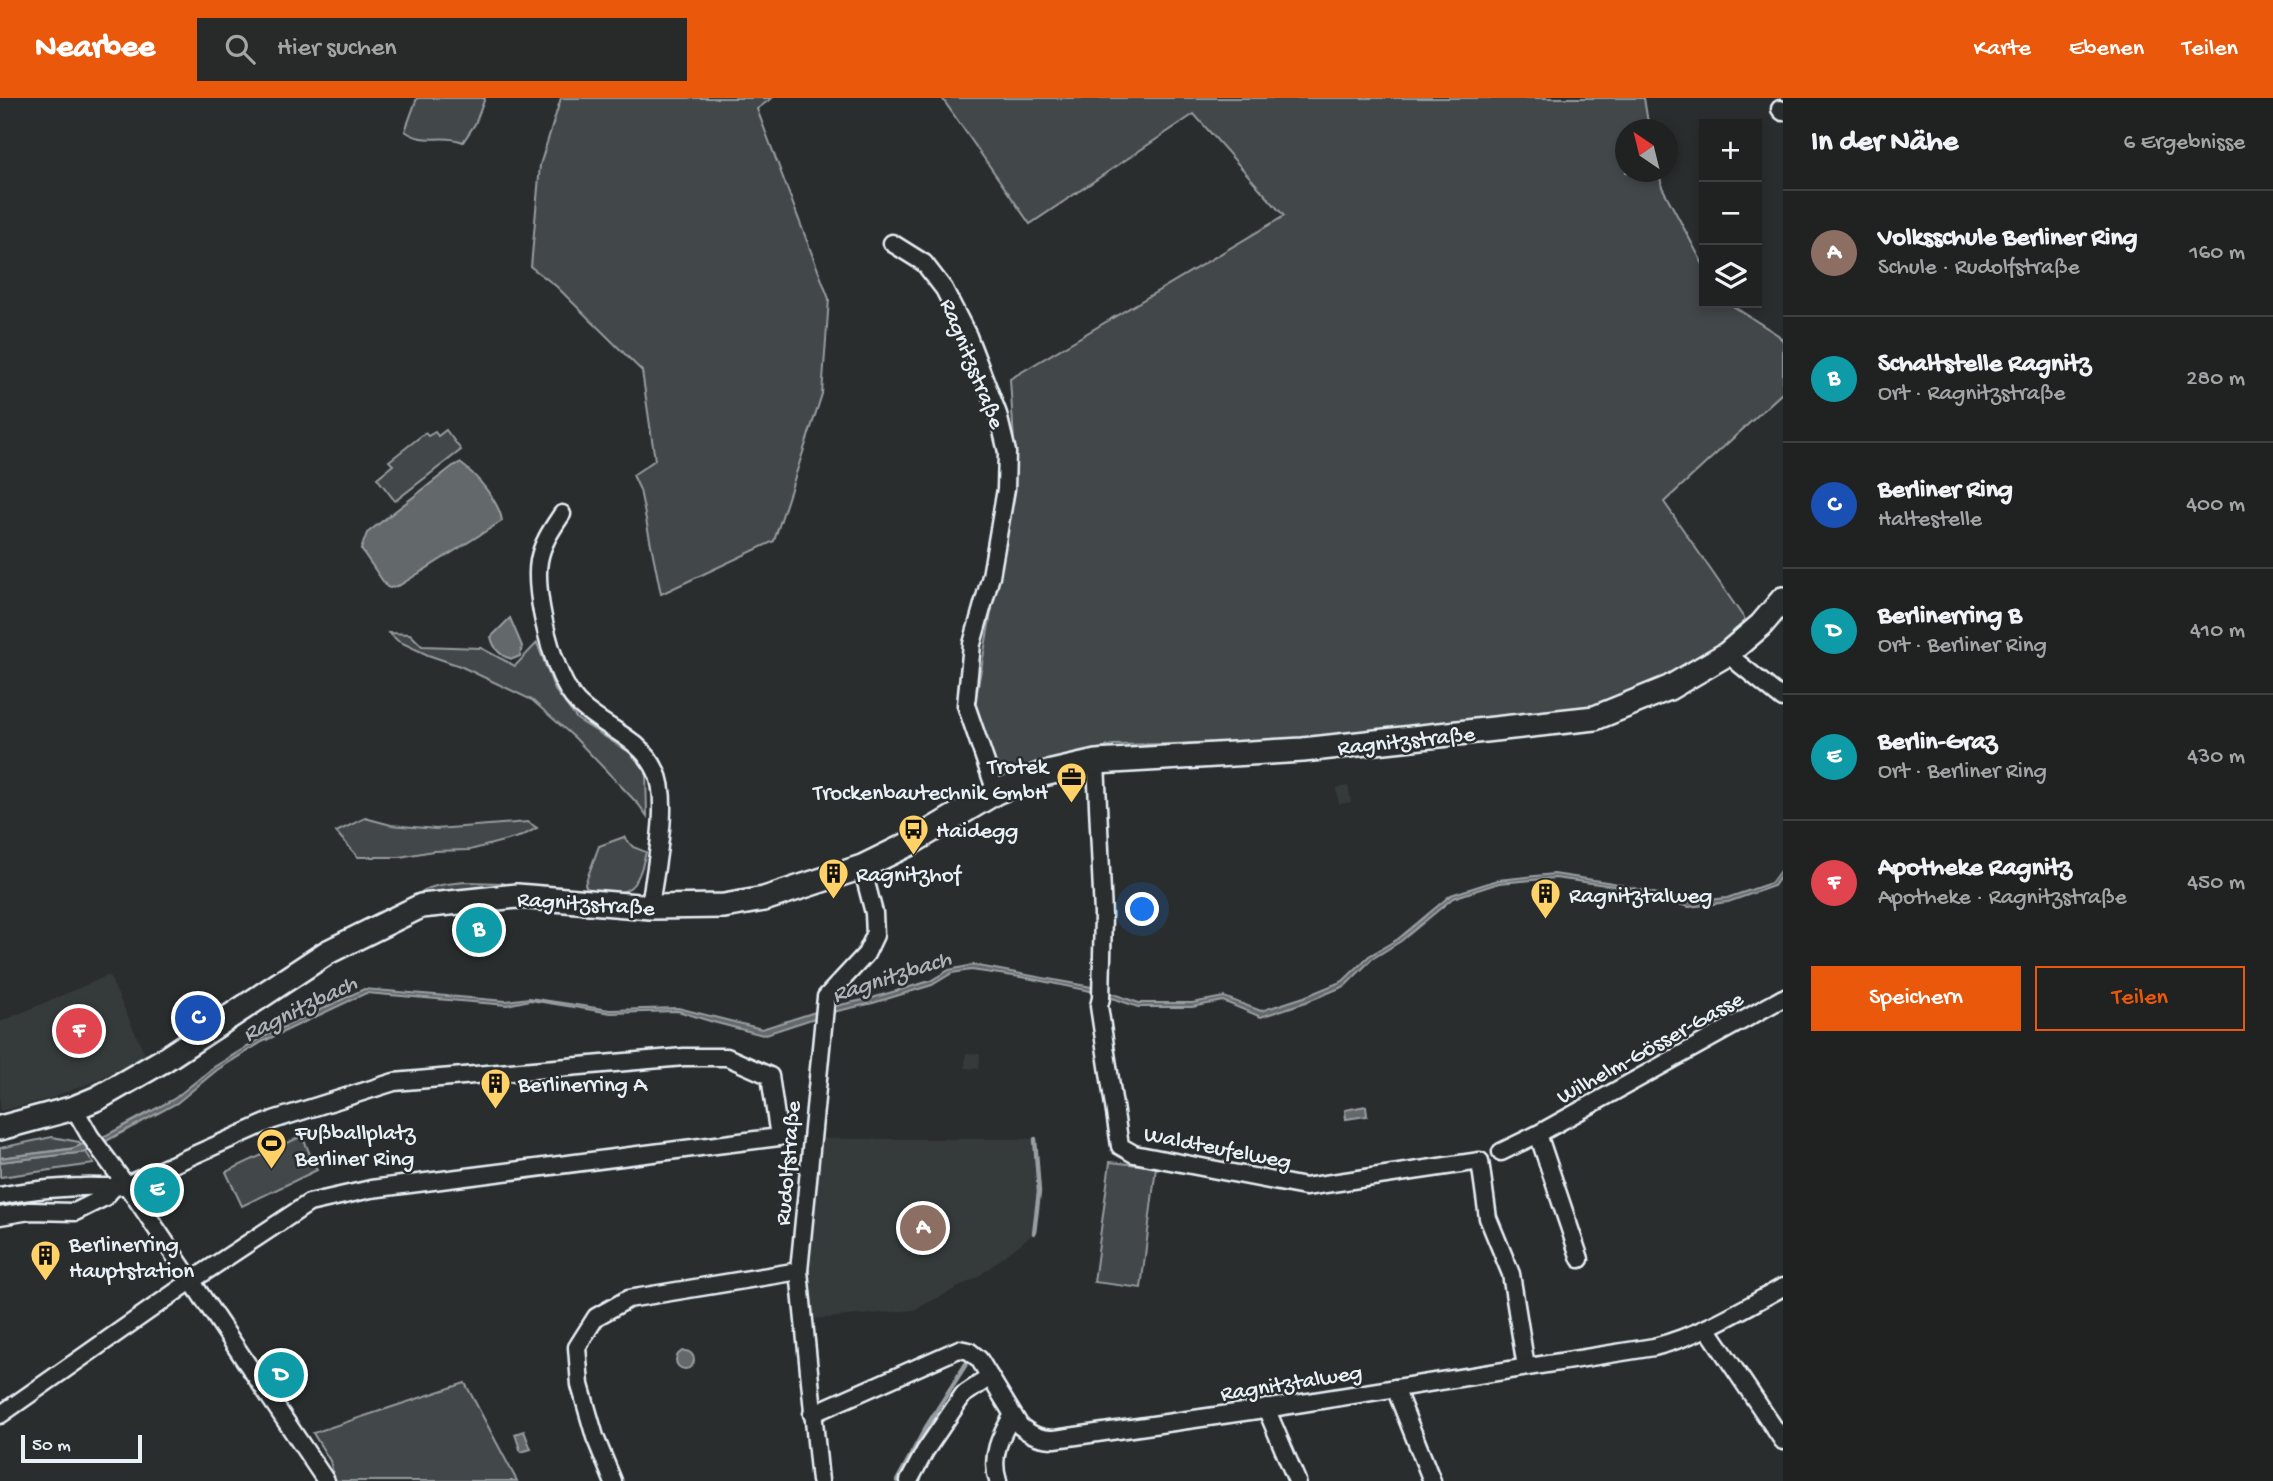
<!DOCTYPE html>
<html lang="de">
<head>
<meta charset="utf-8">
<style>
  :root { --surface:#202222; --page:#282a2a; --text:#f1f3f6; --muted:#a2a4a5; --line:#3d3f40; --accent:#ea580c }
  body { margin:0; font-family:"Gochi Hand",sans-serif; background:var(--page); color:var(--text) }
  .controls { position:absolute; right:21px; top:21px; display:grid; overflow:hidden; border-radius:0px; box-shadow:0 4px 10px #0003 }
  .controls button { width:63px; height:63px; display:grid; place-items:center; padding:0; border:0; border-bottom:2px solid var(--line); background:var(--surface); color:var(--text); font:35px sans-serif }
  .compass { position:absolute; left:1615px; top:21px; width:63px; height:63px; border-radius:50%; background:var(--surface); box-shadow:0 4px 10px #0003; rotate:325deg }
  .scale { position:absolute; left:21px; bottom:18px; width:121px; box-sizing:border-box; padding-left:7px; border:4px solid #e8f1f8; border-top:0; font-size:19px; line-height:24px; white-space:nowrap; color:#e8f1f8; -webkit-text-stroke:5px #2a2d2e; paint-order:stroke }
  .you { position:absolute; left:1143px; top:812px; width:24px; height:24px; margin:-18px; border:5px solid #fff; border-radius:50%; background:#1a73e8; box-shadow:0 0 0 10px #1a73e833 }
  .badge { display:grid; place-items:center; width:46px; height:46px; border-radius:50%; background:var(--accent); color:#fff; font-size:23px; font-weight:700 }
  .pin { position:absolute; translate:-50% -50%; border:4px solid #fff; box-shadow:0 2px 7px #0006 }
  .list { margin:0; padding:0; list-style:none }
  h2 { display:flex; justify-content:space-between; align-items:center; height:91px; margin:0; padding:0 28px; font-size:30px }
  h2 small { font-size:23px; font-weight:400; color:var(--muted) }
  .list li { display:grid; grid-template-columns:46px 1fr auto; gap:21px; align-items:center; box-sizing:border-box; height:126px; padding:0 28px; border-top:2px solid var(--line) }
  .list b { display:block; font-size:26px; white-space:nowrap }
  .list p { margin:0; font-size:23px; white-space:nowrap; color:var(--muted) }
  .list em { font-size:23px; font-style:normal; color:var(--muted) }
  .actions { display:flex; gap:14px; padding:21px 28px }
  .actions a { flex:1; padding:16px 0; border:2px solid var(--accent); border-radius:0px; text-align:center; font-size:24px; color:var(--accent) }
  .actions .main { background:var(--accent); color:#fff }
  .icon { flex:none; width:38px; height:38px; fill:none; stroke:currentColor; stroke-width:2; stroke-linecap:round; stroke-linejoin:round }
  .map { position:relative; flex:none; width:1783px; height:1383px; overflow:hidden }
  header { display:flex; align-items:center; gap:42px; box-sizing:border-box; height:98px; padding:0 35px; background:var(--accent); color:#fff }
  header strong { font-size:33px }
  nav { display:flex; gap:38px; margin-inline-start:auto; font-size:24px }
  .search { width:490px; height:63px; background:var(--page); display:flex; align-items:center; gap:18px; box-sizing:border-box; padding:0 24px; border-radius:0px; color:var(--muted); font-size:26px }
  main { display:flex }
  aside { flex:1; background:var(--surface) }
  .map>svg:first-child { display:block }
  .built { fill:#363a3b }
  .green { fill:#424648; stroke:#959ca0; stroke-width:2 }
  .water { fill:#63686b; stroke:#989fa3; stroke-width:2 }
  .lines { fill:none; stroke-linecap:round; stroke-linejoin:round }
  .stream { stroke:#989fa3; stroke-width:4.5 }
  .minor-casing { stroke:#e8f1f8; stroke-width:21 }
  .secondary-casing { stroke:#e8f1f8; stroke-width:28 }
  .minor { stroke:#2a2d2e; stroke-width:16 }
  .secondary { stroke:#2a2d2e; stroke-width:23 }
  .labels { text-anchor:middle; stroke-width:5; stroke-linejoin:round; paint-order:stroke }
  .street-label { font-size:23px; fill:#e8f1f8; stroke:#2a2d2e }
  .poi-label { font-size:23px; fill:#e8f1f8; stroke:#2a2d2e; text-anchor:start }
  .water-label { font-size:24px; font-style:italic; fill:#acb3b9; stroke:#2a2d2e }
</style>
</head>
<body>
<header>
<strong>Nearbee</strong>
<div class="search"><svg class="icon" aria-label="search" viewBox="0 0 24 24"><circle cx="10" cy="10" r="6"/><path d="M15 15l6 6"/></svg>Hier suchen</div>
<nav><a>Karte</a><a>Ebenen</a><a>Teilen</a></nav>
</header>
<main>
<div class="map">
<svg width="1783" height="1383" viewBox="0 0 1783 1383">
  <rect width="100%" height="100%" fill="#2a2d2e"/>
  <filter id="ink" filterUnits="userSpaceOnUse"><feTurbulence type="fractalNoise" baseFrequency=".0143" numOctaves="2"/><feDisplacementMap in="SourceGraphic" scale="14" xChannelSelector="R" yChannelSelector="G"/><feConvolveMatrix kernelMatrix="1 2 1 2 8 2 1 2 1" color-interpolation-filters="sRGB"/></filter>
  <g filter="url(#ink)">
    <!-- built -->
    <g class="built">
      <path d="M1348,688L1351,704L1339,706L1336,690Z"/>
      <path d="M109,877L144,954L147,957L91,985L48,1001L0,1013V924Z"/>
      <path d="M966,955L980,956L979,971L965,970Z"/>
      <path d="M819,1041H1035L1039,1094L1034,1135L978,1179L914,1212L813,1221L807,1174Z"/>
    </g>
    <!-- green -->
    <g class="green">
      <path d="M417,0H485L475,26L463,44C441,35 426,48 405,33Z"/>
      <path d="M561,0H772L757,11L829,201L822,296L774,443L661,496L640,392L633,377L655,362L642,273L556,188L531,169L540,67Z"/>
      <path d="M942,0H1644L1649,31L1626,32V74H1659L1662,89L1704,168V205H1728L1778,237L1783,243V294L1664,404L1746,523L1692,571L1594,609L1271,644L1113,647L998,676L974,611L1016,374L1010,281L1284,118L1194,16L1030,126Z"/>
      <path d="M446,332L461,352L395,403L377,380L393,367L389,363L425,335L428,338L435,334L438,338Z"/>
      <path d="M389,535L410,536L422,548L481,550L515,568L537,545L555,592L577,621L629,654L646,672L647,718L639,707L575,640L532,602L460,568L428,557L398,543Z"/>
      <path d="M365,720L391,727L436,731L528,724L537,730L522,738L470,752L433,753L400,759H358L336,734Z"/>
      <path d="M624,739L633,749L646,754C636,796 627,799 587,791L585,786L599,748Z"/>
      <path d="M466,784L502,785L513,788L415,799C428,786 449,786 466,784Z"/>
      <path d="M302,1038L317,1072L242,1108L226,1074Z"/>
      <path d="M52,1039L79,1044L82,1049L0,1060V1050Z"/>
      <path d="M86,1054L94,1066L0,1079V1064Z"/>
      <path d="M1110,1064L1156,1069L1141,1190L1094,1184Z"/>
      <path d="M465,1285L517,1383H335L330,1363L313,1335Z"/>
    </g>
    <!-- water -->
    <g class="water">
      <path d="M460,365C476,376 500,405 502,423L400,487L390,490L387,489L361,451L367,435L453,368Z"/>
      <path d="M510,520L522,548L520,558L513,561C500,559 494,551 491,539Z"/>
      <path d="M1783,769V775L1774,788L1728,804L1689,809L1613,788L1555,780L1499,785L1453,800L1401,843L1372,861L1345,888L1306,904L1261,919L1223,903L1192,909H1138L1095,894L1027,880L971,872L952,875L932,887L873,905L833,914L763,937L713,924L678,913L611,915L530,902L507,907L366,895L262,944L217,972L177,1005L86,1054L0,1064V1060L71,1051L107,1037L174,1001L214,969L261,940L364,891L506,903L529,900L610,912L678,910L762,931L831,909L872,900L930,883L949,872L973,867L1097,890L1139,905H1192L1224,899L1261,913L1304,899L1343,883L1369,858L1398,841L1451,797L1498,782L1554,776L1613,785L1690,804L1727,800L1771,785Z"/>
      <path d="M1366,1008L1367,1018L1346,1021L1345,1012Z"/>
      <circle cx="685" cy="1262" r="9"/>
      <path d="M524,1333L531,1351L521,1354L515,1336Z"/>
    </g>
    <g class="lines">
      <!-- stream -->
      <g class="stream">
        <path d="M1034,1135L1039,1094L1035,1041"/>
        <path d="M897,1383L925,1331L966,1266"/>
      </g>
      <defs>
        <g id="minor">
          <path d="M1780,11L1783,14"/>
          <path d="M892,145L924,165L944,191L968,238L998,316L1007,354L1006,391L991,478L972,546L966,607L996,694"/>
          <path d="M562,416C552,431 542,445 539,463C533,496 554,580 577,604C602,630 640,638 656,673C671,703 654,775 650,809"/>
          <path d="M1727,556L1783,601"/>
          <path d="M1096,664L1103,817L1101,900L1099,908L1120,1048L1134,1056L1305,1089L1480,1063L1488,1120L1511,1176L1526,1269"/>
          <path d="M74,1010L90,1038L137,1102L326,1383"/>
          <path d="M1538,1036L1580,1161"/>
          <path d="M1501,1054L1538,1036L1783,900"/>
          <path d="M0,1098C28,1092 54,1090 82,1089C98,1088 111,1091 126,1087L273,1022L394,984L684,959H727L770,978L779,1039L371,1091L309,1105L191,1183L0,1317"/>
          <path d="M0,1118L30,1113L75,1114L105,1099L113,1090"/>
          <path d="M1707,1230L1783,1343"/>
          <path d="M1395,1290L1432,1383"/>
          <path d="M1266,1310L1297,1383"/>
          <path d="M812,1316L959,1251L969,1253L979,1261L1020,1328C1031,1337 1040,1341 1055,1341L1271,1310L1654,1249C1701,1237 1741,1212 1783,1189"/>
          <path d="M613,1383L595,1339L580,1287L577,1249L596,1219L628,1201L799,1173"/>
          <path d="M820,1383L799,1173L826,899L866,856L875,837L874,815L862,769"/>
          <path d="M909,1383L925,1353L963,1297L990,1279"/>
          <path d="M998,1383C990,1359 1000,1338 1013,1317"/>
        </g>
        <path id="secondary" d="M0,1030L74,1010L98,1000L164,962L328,854L421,808L517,798L650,809L724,808L764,801L862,769L907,747L996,694L1039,677L1096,664L1303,652L1595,620L1669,590L1727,556L1761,527L1783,501"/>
      </defs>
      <!-- minor casing -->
      <use href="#minor" class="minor-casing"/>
      <!-- secondary casing -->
      <use href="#secondary" class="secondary-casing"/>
      <!-- minor -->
      <use href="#minor" class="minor"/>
      <!-- secondary -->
      <use href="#secondary" class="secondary"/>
    </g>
  </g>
  <!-- icons -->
  <defs>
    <symbol id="office-pin" viewBox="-11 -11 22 30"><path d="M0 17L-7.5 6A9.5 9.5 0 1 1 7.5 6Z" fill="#ffd166" stroke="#2a2d2e"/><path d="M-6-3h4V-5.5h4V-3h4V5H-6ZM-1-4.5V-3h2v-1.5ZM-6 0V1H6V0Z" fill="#111"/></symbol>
    <symbol id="bus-pin" viewBox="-11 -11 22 30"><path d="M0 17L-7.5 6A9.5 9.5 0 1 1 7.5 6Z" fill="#ffd166" stroke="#2a2d2e"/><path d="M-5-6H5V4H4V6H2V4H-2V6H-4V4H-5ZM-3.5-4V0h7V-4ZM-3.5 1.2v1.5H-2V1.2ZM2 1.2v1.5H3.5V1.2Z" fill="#111"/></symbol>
    <symbol id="building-pin" viewBox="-11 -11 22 30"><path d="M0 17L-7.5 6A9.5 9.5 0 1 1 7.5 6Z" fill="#ffd166" stroke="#2a2d2e"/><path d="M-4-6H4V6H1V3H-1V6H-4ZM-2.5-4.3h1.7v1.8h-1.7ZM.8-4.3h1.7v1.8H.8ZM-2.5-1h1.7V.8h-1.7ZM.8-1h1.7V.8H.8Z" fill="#111"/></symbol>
    <symbol id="stadium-pin" viewBox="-11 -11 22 30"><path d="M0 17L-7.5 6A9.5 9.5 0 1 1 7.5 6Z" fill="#ffd166" stroke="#2a2d2e"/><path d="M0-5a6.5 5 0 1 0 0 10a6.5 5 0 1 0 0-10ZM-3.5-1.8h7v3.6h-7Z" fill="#111"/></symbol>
  </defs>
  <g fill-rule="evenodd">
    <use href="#office-pin" x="1054" y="662" width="35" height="47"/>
    <use href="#bus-pin" x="896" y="714" width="35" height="47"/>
    <use href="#building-pin" x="816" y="758" width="35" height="47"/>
    <use href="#building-pin" x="1528" y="778" width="35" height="47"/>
    <use href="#building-pin" x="478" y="968" width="35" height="47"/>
    <use href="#stadium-pin" x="254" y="1028" width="35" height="47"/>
    <use href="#building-pin" x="28" y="1140" width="35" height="47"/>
  </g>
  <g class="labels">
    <!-- street labels -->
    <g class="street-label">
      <text transform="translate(974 265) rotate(68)" y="8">Ragnitzstraße</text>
      <text transform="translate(1406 641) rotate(-6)" y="8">Ragnitzstraße</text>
      <text transform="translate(586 804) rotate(4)" y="8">Ragnitzstraße</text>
      <text transform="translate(1649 948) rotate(-29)" y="8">Wilhelm-Gösser-Gasse</text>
      <text transform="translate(1218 1048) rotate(11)" y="8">Waldteufelweg</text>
      <text transform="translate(786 1065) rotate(-85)" y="8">Rudolfstraße</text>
      <text transform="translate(1291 1283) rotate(-9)" y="8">Ragnitztalweg</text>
    </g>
    <!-- poi labels -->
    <g class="poi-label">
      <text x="1048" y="675" text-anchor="end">Trotek<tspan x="1048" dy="26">Trockenbautechnik GmbH</tspan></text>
      <text x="936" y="739">Haidegg</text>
      <text x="856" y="783">Ragnitzhof</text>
      <text x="1569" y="804">Ragnitztalweg</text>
      <text x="518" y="993">Berlinerring A</text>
      <text x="295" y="1041">Fußballplatz<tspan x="295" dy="26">Berliner Ring</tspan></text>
      <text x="69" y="1153">Berlinerring<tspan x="69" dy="26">Hauptstation</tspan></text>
    </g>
    <!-- water labels -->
    <g class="water-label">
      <text transform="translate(891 877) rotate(-18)" y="8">Ragnitzbach</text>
      <text transform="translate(299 909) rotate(-26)" y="8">Ragnitzbach</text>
    </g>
  </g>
</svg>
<div class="controls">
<button>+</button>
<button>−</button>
<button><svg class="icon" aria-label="layers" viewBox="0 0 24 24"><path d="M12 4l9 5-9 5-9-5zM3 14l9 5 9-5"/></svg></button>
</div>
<svg class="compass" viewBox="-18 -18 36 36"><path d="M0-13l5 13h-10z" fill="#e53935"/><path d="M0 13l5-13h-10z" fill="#a2a4a5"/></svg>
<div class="scale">50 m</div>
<div class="you"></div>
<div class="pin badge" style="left:923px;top:1130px;background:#8d6e63">A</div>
<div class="pin badge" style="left:479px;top:832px;background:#0f9aa8">B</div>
<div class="pin badge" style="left:198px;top:920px;background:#1a4fb4">C</div>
<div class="pin badge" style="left:281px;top:1277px;background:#0f9aa8">D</div>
<div class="pin badge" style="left:157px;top:1092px;background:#0f9aa8">E</div>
<div class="pin badge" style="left:79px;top:933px;background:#e0444e">F</div>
</div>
<aside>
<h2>In der Nähe<small>6 Ergebnisse</small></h2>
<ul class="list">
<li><span class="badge" style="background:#8d6e63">A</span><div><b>Volksschule Berliner Ring</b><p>Schule · Rudolfstraße</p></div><em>160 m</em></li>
<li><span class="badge" style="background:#0f9aa8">B</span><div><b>Schaltstelle Ragnitz</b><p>Ort · Ragnitzstraße</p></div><em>280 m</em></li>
<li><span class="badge" style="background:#1a4fb4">C</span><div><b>Berliner Ring</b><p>Haltestelle</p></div><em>400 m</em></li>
<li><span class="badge" style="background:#0f9aa8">D</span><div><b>Berlinerring B</b><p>Ort · Berliner Ring</p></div><em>410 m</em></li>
<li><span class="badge" style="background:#0f9aa8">E</span><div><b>Berlin-Graz</b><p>Ort · Berliner Ring</p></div><em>430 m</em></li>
<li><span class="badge" style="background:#e0444e">F</span><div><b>Apotheke Ragnitz</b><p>Apotheke · Ragnitzstraße</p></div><em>450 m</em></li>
</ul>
<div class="actions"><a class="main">Speichern</a><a>Teilen</a></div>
</aside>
</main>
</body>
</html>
